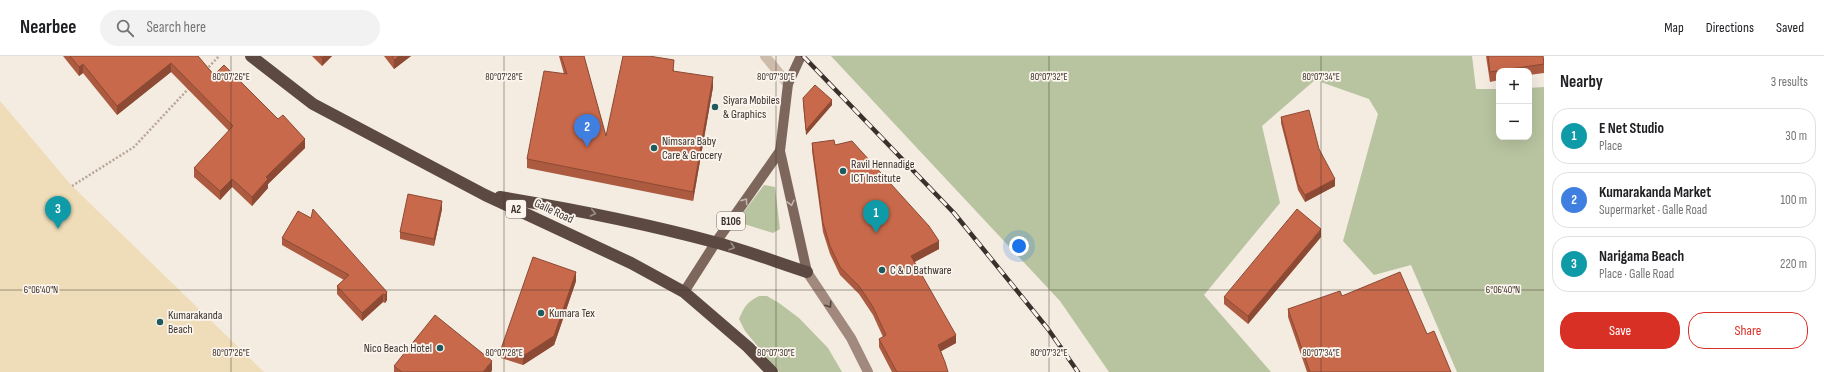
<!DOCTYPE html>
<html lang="en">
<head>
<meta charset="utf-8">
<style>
  :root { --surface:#fff; --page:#f2f2f2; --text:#202124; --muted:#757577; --line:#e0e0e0; --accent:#d93025 }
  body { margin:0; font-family:"Sofia Sans Condensed",sans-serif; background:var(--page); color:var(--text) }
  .controls { position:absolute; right:12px; top:12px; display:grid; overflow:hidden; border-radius:8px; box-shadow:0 4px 16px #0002 }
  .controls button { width:36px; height:36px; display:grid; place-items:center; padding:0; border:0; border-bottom:1px solid var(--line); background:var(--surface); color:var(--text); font:20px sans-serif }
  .you { position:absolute; left:1019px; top:190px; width:14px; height:14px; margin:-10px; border:3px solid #fff; border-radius:50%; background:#1a73e8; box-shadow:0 0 0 6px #1a73e833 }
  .badge { display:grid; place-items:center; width:26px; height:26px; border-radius:50%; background:var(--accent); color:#fff; font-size:13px; font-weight:700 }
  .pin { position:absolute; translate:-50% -33px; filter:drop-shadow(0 1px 2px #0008) }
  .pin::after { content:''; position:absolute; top:21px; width:14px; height:12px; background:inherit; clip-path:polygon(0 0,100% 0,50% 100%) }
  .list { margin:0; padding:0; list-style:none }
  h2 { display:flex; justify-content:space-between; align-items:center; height:52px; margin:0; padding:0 16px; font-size:17px }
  h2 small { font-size:13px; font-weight:400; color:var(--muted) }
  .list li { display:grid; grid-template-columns:26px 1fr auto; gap:12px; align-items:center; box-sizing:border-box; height:56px; margin:0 8px 8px; padding:0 8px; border:1px solid var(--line); border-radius:16px }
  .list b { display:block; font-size:15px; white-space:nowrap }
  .list p { margin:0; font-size:13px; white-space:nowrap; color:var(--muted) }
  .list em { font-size:13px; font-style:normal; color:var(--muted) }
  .actions { display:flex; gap:8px; padding:12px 16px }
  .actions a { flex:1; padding:9px 0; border:1px solid var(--accent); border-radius:16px; text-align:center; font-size:14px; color:var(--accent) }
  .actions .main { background:var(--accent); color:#fff }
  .icon { flex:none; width:22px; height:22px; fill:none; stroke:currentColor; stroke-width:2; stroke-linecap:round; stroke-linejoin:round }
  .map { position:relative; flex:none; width:1544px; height:316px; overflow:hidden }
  header { display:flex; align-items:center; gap:24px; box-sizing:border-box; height:56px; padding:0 20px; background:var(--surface); border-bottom:1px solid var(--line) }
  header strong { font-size:19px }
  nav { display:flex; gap:22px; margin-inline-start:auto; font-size:14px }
  .search { width:280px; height:36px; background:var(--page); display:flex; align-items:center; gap:10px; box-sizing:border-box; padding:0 14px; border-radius:22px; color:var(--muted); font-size:15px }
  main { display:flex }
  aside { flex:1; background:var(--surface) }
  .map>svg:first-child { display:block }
  .green { fill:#b8c4a0 }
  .sand { fill:#efdcb8 }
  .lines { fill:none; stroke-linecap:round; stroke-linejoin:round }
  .path { stroke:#b9a596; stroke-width:2.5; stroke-dasharray:2 2; stroke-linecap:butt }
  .street { stroke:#cdbbac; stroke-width:10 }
  .secondary { stroke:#a18a7d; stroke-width:10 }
  .primary { stroke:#7d675c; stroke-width:10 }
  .highway { stroke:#5c4a42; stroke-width:12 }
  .rail-casing { stroke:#3b302b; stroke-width:4.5 }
  .rail { stroke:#fbf5ee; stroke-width:3; stroke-dasharray:9; stroke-linecap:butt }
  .wall { fill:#ac5a40 }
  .shaded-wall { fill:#8c4a34 }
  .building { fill:#c8694b; stroke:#8c4a34 }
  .oneway { stroke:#c2b5ac }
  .oneway2 { stroke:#9c8e87 }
  .oneway3 { stroke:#544640 }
  .ticks { fill:none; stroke:#3b302b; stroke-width:1; stroke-opacity:0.45 }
  .poi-dot { fill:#1f5a5e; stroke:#fbf5ee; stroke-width:1.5 }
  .labels { text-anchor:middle; stroke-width:3.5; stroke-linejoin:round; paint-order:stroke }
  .shield { fill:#fbf5ee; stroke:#756b66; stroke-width:1 }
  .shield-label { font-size:11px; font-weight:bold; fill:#3b302b }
  .poi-label { font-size:12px; fill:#3b302b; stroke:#fbf5ee; text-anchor:start }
  .street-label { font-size:12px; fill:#3b302b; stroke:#fbf5ee }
  .ticks-label { font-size:10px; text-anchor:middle; fill:#3b302b; stroke:#fbf5ee; stroke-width:3.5; stroke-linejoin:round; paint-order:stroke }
</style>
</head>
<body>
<header>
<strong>Nearbee</strong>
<div class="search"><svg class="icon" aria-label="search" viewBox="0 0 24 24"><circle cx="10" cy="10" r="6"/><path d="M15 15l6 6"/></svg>Search here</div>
<nav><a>Map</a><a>Directions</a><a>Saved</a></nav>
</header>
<main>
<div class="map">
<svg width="1544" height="316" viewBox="0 0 1544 316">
  <rect width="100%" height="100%" fill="#f4ebe1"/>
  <!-- green -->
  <g class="green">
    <path d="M831,0H1472L1476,33H1499V81H1529V32L1544,31V316H1457L1411,209L1374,219L1343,185L1378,58L1369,43L1315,24L1262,70L1280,147L1204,239L1271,316H1109L1060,245Z"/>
    <path d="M764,129L775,131L780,173L773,177L741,167L740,161Z"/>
    <path d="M759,240H767L779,247L799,262L828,292L842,316H779L745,275L739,263C744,251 747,246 759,240Z"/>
  </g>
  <!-- sand -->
  <path class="sand" d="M0,45L72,130L264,316H0Z"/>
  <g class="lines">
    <!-- path -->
    <g class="path">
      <path d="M206,14L219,0"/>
      <path d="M72,130L134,91L190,31"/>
    </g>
    <!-- street -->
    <path class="street" d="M765,0L788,28"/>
    <!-- secondary -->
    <path class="secondary" d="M807,216L851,282L868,316"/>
    <!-- primary -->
    <g class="primary">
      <path d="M801,0L788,28L780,95L807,216"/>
      <path d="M684,236L716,186L780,95"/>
    </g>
    <!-- highway -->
    <g class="highway">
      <path d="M251,0L313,48L485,139L631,207L684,236L748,291L772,316"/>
      <path d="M500,141C572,153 644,167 714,186C745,194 776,206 807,216"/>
    </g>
    <defs>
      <path id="rail" d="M803,0L954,157L1048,273L1078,316"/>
    </defs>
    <!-- rail casing -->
    <use href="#rail" class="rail-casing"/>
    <!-- rail -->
    <use href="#rail" class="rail"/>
  </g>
  <!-- wall -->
  <g class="wall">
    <path d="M63,0H198L214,19L305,92L268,128V132L252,150L232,131L220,144L194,121V112L229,75L171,16L117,59L83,17L79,20Z"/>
    <path d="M312,0H332L322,10Z"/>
    <path d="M384,0H411L394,13Z"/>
    <path d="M559,0H584L606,80L674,13V16L713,31L693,145L527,112V103L564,18Z"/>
    <path d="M1486,0H1543L1544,5V17L1529,19V15H1499V24L1490,26Z"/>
    <path d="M803,42L832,49L806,79L803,47Z"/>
    <path d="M1281,61L1319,93L1335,130L1305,146L1298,134L1281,67Z"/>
    <path d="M812,87L835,89L939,193L914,206L956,287L941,295L948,316H892L879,291V283L883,281L873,259L859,238L840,219L830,198L823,176L812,95Z"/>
    <path d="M442,153L434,190L400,183V176Z"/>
    <path d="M1321,181L1248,268L1224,248V241Z"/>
    <path d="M282,182L387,236V244L385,247L383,246L362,265L337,238V230L344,224L282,189Z"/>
    <path d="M576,225L554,289L523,309L501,302V293Z"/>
    <path d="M1342,240L1427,278L1451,316H1307L1288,261V253Z"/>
    <path d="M394,310L492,314L491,316H394Z"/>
  </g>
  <!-- shaded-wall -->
  <g class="shaded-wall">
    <path d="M324,0H332L322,10V2Z"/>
    <path d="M399,0H411L394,13V4Z"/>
    <path d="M171,7V16L117,59V50Z"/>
    <path d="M83,8V17L79,20V11Z"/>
    <path d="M713,21V31L693,145V136Z"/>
    <path d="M832,44V49L806,79V74Z"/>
    <path d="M305,83V92L268,128V132L252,150V141L266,121Z"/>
    <path d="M232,123V131L220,144V135Z"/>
    <path d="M1335,123V130L1305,146V139Z"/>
    <path d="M442,145V153L434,190V183Z"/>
    <path d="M1321,173V181L1248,268V260Z"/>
    <path d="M939,185V193L911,208V200Z"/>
    <path d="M576,216V225L554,289L523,309V300Z"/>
    <path d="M387,236V244L385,247V239Z"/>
    <path d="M383,238V246L362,265V257Z"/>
    <path d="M956,279V287L938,297V289Z"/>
    <path d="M492,305V314L491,316H483Z"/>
  </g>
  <!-- building -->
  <g class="building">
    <path d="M70,0H198L214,19L224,9L278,63L283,59L305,83L266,121L268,123L252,141L232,123L220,135L194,112L233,70L171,7L117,50L83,8L79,11Z"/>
    <path d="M320,0H324L322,2Z"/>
    <path d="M392,0H399L394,4Z"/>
    <path d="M561,0H584L606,80L623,0H649L674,4L673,15L713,21L693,136L527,103L544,15L567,18Z"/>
    <path d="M1488,0H1543L1544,8L1490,16Z"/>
    <path d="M815,29L832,44L806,74L803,42Z"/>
    <path d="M1309,54L1319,93L1335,123L1305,139L1298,128L1281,61Z"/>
    <path d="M834,84L835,89L852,85L929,170L939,185L911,200L956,279L938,289L945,306L948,316H897L879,283L886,279L873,251L859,230L840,211L830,190L823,167L812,87Z"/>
    <path d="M408,138L442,145L434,183L400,176Z"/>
    <path d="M313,153L387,236L385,239L383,238L362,257L337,230L349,219L282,182L298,155L311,162Z"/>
    <path d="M1297,153L1321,173L1248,260L1224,241Z"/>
    <path d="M533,201L576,216L554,280L523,300L501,293Z"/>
    <path d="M1400,216L1427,278L1434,275L1451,316H1310L1288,253L1340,235L1342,240Z"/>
    <path d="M435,259L492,305L483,316H402L394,310Z"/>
  </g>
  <!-- one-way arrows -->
  <defs><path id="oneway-chevron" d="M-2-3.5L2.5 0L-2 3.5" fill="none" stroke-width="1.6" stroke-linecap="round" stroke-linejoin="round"/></defs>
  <g class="oneway">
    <use href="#oneway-chevron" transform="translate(745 145) rotate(-55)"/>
    <use href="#oneway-chevron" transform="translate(791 147) rotate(77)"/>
  </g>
  <g class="oneway2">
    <use href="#oneway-chevron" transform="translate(593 157) rotate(12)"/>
    <use href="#oneway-chevron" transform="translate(732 191) rotate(19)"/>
  </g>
  <use class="oneway3" href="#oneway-chevron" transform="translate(829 249) rotate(56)"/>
  <!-- ticks -->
  <path class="ticks" d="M231,0V316M504,0V316M776,0V316M1049,0V316M1321,0V316M0,234H1544"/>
  <!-- markers -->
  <g class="poi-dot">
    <circle cx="715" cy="51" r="4"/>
    <circle cx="654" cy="92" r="4"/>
    <circle cx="843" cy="115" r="4"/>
    <circle cx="882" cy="214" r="4"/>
    <circle cx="541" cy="257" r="4"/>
    <circle cx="160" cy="266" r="4"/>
    <circle cx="440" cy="292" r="4"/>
  </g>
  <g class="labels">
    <!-- shield labels -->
    <g class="shield">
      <rect x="506" y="144" width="20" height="18" rx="3"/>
      <rect x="717" y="156" width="28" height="18" rx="3"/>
    </g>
    <g class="shield-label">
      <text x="516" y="157">A2</text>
      <text x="731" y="169">B106</text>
    </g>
    <!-- poi labels -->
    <g class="poi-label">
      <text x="723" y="48">Siyara Mobiles<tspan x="723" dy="14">&amp; Graphics</tspan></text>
      <text x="662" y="89">Nimsara Baby<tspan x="662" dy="14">Care &amp; Grocery</tspan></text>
      <text x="851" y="112">Ravil Hennadige<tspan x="851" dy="14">ICT Institute</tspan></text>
      <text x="890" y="218">C &amp; D Bathware</text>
      <text x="549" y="261">Kumara Tex</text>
      <text x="168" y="263">Kumarakanda<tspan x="168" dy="14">Beach</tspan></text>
      <text x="432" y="296" text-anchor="end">Nico Beach Hotel</text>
    </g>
    <!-- street labels -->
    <g class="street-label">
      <text transform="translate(554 155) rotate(25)" y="4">Galle Road</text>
    </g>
  </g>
  <g class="ticks-label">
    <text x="231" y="24">80°07'26"E</text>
    <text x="504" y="24">80°07'28"E</text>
    <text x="776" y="24">80°07'30"E</text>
    <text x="1049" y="24">80°07'32"E</text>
    <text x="1321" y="24">80°07'34"E</text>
    <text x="41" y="237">6°06'40"N</text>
    <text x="1503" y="237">6°06'40"N</text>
    <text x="231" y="300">80°07'26"E</text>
    <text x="504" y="300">80°07'28"E</text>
    <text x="776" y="300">80°07'30"E</text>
    <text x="1049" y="300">80°07'32"E</text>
    <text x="1321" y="300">80°07'34"E</text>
  </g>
</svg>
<div class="controls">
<button>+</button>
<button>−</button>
</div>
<div class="you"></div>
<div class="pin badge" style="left:876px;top:177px;background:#0f9aa8">1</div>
<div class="pin badge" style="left:587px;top:91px;background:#3f7fe0">2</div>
<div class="pin badge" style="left:58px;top:173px;background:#0f9aa8">3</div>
</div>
<aside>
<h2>Nearby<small>3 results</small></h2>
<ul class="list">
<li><span class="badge" style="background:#0f9aa8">1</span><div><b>E Net Studio</b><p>Place</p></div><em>30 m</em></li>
<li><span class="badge" style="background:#3f7fe0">2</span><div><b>Kumarakanda Market</b><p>Supermarket · Galle Road</p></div><em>100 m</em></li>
<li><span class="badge" style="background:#0f9aa8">3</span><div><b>Narigama Beach</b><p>Place · Galle Road</p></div><em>220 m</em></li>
</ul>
<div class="actions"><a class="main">Save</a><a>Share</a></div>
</aside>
</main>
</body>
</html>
